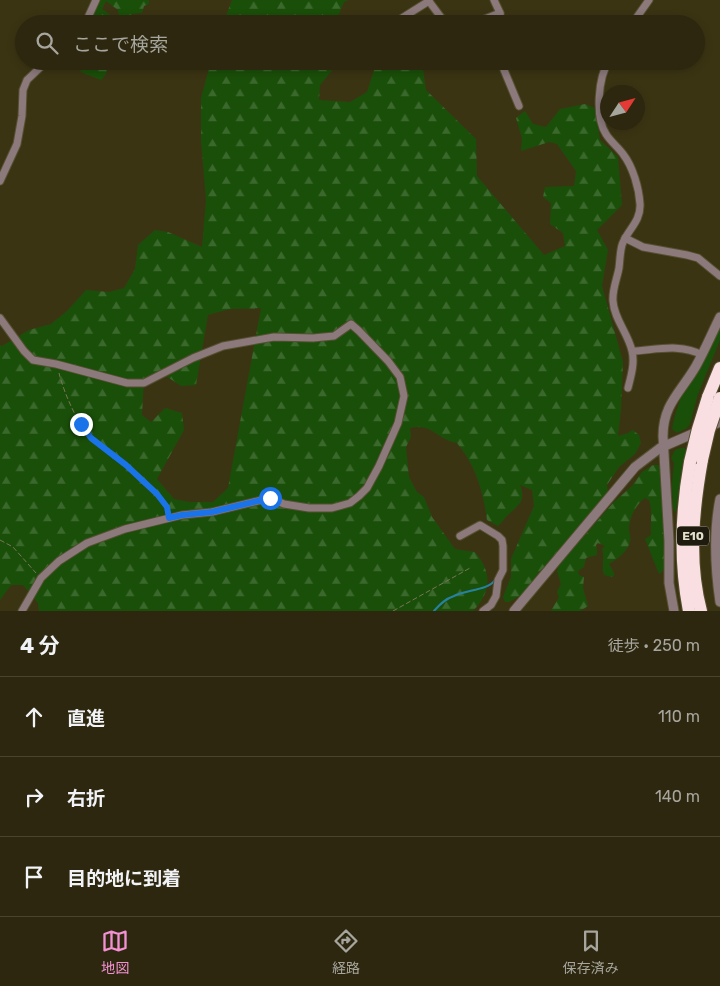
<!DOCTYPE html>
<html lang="ja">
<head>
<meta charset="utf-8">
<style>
  :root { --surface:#2c270e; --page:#342f17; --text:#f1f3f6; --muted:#a6a59e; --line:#48442e; --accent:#f491d4 }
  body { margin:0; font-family:Rubik,"Noto Sans JP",sans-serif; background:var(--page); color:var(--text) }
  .compass { position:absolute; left:600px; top:85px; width:45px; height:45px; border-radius:50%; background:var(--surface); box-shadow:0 2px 8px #0003; rotate:54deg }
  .stop { position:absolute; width:15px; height:15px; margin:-11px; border:4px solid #1a73e8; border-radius:50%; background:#fff }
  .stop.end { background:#1a73e8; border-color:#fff; box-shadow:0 1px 5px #0008 }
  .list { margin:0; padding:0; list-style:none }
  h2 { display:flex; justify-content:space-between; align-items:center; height:65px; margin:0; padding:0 20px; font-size:21px }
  h2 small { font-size:16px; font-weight:400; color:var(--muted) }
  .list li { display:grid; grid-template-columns:32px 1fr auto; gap:15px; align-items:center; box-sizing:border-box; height:80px; padding:0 20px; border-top:1px solid var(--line) }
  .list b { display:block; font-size:19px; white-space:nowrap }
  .list em { font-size:16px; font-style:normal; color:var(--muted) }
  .icon { flex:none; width:28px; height:28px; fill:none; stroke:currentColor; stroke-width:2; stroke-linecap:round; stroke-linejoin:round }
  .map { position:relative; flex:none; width:720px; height:611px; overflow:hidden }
  .search { position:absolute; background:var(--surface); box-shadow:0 2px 8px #0003; left:15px; right:15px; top:15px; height:55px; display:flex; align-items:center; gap:12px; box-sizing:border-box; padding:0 18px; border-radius:28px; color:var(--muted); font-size:19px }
  .sheet { height:305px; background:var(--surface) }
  nav { display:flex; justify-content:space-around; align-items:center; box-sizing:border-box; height:70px; border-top:1px solid var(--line); background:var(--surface); font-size:14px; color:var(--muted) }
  nav a { display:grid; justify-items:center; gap:2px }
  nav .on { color:var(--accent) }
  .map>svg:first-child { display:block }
  .green { fill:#1a4f09 }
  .forest { fill:url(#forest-firs); fill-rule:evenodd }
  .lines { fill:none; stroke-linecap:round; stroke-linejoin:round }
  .stream { stroke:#2782a2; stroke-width:2 }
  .minor-casing { stroke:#565031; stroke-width:9 }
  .tertiary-casing { stroke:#565031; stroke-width:11 }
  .motorway-casing { stroke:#565031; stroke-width:14 }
  .path { stroke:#7b755a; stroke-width:1; stroke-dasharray:5 2.5; stroke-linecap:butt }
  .minor { stroke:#8b797c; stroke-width:7 }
  .tertiary { stroke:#8b797c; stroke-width:9 }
  .motorway { stroke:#fadfe2; stroke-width:12 }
  .motorway-bridge-casing { stroke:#565031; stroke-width:14; stroke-linecap:butt }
  .motorway-bridge { stroke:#fadfe2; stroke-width:12 }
  .route { stroke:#1a73e8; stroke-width:6 }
  .labels { text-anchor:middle; stroke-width:4; stroke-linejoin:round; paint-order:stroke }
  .shield { fill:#1f1b0e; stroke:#a9a594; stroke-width:1 }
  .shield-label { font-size:12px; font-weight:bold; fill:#e4e0ce }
</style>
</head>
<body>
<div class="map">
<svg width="720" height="611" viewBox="0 0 720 611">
  <defs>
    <pattern id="forest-firs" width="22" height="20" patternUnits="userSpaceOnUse" patternTransform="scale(1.25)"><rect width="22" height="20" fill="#1a4f09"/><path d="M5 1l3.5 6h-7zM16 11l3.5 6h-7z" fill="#3b682c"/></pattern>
  </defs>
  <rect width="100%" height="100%" fill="#3b3413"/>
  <!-- green -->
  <g class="green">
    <path d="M720,322V340L698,394L690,424L687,428L677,433L672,429C679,390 702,356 720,322Z"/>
    <path d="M681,448H685L686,450L682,466L676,512L673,509L672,483L674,463L671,458L675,450Z"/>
  </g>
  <!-- forest -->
  <g class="forest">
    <path d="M101,0H149V4L144,6L142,13L132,14L126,24H116L119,18L118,10L106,1L102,9L112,16V20L107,24L98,18L93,24H87Z"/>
    <path d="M232,0H349L344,2L335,24H223Z"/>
    <path d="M68,61H87L89,67L96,61H108C108,70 107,74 101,80L83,73Z"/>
    <path d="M211,61H340L320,85L319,100L350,102L367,92L377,61L422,62L426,90L476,139L477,176L544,255L565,246L563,233L550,224L551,203L543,197L545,187L574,186L576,171L557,144L549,142L521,151L522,138L516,118L525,111L533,124L546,127L560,109L585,104L595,108L600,140L618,157L622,205L597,230L608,250L602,286L623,362L621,409L618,436L628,433L633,430L639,435L641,443L635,454L619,467L607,485L608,493L553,559L539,572L523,594L509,602H505L503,597L511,577V559L534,506L532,490L520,485C526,500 520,504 509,514C505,517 503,522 498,526L487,520C483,491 476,466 457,443C437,440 433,423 410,428L411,437L406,447L409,477L417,492L424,497L432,517L455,549L475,552C492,572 492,592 473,611H39L38,603L23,585H11L0,600V345L2,346L29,330L51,324L67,311L86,290L109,292L124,288L135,269L138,245L155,230L168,232L202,247L206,200L201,140V98ZM261,308L228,488L213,502H189L174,499L157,479L184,430L182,413L165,408L151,422L142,415L144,378L160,372L181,386L196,385L208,315L230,309Z"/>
    <path d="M653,465H658L661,469L664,483L666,565L662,572L659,574L645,539L651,535C650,523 653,511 649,500L645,498C636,504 629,518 629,529C629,533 631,537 630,541C628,552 617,559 609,564L614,573V576L612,577L604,575C601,566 605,559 602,549L605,546L598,543L596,545L597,550V555L586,558L584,567L578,571L579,575L584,577L583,588L588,606L580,611H551L559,597L557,592L561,584L557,571L560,564L614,502L632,486L642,472Z"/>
  </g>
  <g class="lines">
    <!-- stream -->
    <path class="stream" d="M434,611C440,604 445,599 454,596C465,590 489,590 495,580"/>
    <defs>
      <g id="minor">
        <path d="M428,0L446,24"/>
        <path d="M494,0L500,13L501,24"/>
        <path d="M85,24L96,0"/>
        <path d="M399,24L402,18L429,1"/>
        <path d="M472,24L500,13"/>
        <path d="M632,24L649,0"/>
        <path d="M503,61L504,70L519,106"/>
        <path d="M609,61C598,77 595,117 606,134C610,141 618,147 623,154C633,167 639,188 640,204C641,222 627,230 622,245C620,252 620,260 619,268C617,279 612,290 613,301C614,319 628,333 632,351C635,363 631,376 628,388"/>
        <path d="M0,181L17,144L22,116L23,90L27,80L47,61"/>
        <path d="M625,238L643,247L687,255L698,258L720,276"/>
        <path d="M0,318L24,351L33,360L56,364L127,383H144L193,358L223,346L274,337L313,338L334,336L351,324L359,331L388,361L400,377L404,396L398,423L379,466L367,488L359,496L350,503L332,508H309L284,504L270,498L212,512L182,515L125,529L87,543L59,561L41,578L22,611"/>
        <path d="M633,351C655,350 681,343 702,355"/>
        <path d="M460,536L480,525L498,536L502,540L503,546V570L498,580L496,596L491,605L483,611"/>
      </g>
      <g id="tertiary">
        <path d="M720,499C713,534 715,568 720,602"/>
        <path d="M514,611L635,467L660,448L720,422"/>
        <path d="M674,611L669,583V541L663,436C663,404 681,392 696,366C705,350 712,333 720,317"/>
      </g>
      <g id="motorway">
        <path d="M708,397L720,368"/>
        <path d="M689,611C679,560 681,512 690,462"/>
        <path d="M701,611C688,562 693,510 702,460"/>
      </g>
    </defs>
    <!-- minor casing -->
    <use href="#minor" class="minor-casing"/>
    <!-- tertiary casing -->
    <use href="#tertiary" class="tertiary-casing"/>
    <!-- motorway casing -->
    <use href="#motorway" class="motorway-casing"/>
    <!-- path -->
    <g class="path">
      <path d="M507,15L518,24"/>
      <path d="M59,373C64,393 77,423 91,438C111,458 161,485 168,512"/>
      <path d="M0,540L13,547L36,573"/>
      <path d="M393,611L470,568"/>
    </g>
    <!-- minor -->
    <use href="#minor" class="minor"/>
    <!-- tertiary -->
    <use href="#tertiary" class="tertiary"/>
    <!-- motorway -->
    <use href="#motorway" class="motorway"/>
    <defs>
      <g id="motorway-bridge">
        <path d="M702,460L709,430L720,398"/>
        <path d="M690,462L698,429L708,397"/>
      </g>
    </defs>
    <!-- motorway-bridge casing -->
    <use href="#motorway-bridge" class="motorway-bridge-casing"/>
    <!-- motorway-bridge -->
    <use href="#motorway-bridge" class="motorway-bridge"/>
  </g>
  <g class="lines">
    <!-- route -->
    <path class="route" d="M81,424L91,438L126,465L157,494L167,507L169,518L182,515L212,512L270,498"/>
  </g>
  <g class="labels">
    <!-- shield labels -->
    <rect class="shield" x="677" y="526.5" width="32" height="19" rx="4"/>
    <g class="shield-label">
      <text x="693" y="540">E10</text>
    </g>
  </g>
</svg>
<svg class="compass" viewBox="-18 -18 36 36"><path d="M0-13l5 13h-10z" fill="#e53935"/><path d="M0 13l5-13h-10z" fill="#a6a59e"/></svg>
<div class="stop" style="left:270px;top:498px"></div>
<div class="stop end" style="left:81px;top:424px"></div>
<div class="search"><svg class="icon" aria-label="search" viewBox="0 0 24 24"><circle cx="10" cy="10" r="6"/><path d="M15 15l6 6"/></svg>ここで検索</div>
</div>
<section class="sheet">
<h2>4 分<small>徒歩 · 250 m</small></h2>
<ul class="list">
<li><svg class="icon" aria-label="ahead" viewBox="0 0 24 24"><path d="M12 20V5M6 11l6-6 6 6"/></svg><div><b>直進</b></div><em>110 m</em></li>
<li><svg class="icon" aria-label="right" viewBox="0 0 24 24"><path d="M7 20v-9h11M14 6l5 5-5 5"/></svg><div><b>右折</b></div><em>140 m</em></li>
<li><svg class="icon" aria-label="arrive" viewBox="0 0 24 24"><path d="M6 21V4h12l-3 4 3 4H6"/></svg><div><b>目的地に到着</b></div></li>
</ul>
</section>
<nav>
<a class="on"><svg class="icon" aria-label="map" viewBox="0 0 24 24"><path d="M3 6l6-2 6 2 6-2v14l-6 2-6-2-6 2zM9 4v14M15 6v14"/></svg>地図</a>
<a><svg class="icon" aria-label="directions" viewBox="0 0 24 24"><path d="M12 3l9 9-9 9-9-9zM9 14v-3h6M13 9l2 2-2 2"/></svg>経路</a>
<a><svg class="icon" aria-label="saved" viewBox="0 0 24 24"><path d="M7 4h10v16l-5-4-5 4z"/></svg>保存済み</a>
</nav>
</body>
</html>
